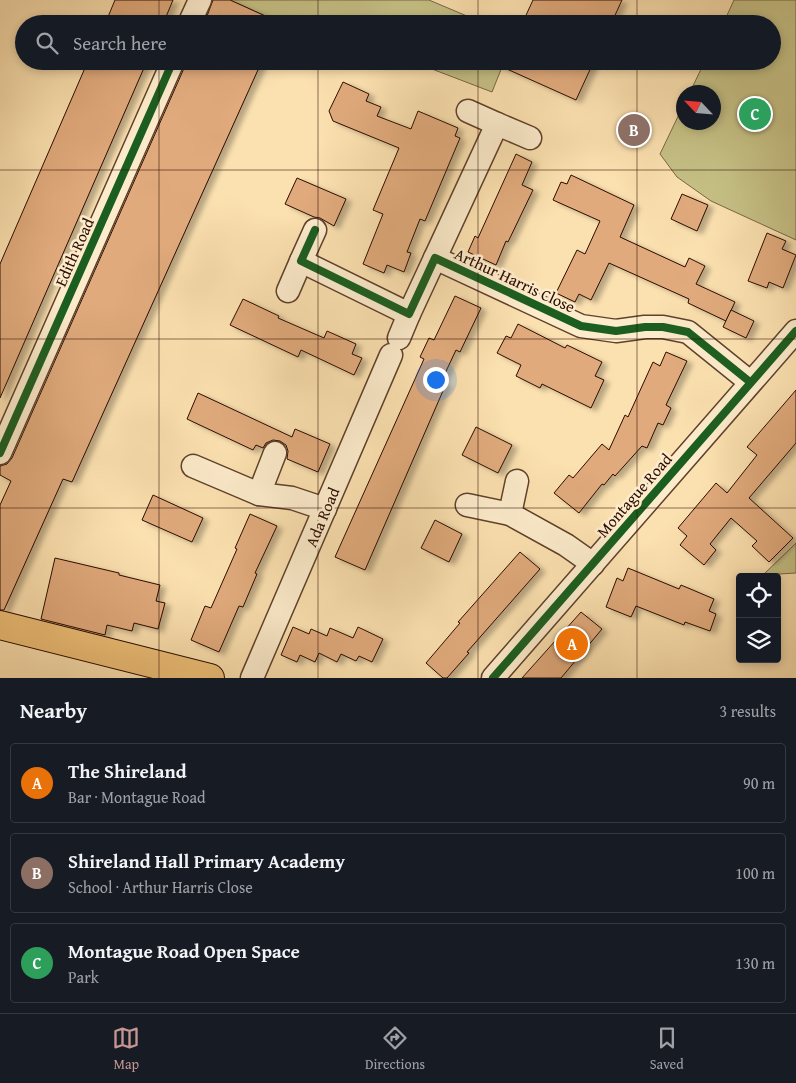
<!DOCTYPE html>
<html lang="en">
<head>
<meta charset="utf-8">
<style>
  :root { --surface:#171b24; --page:#242831; --text:#f1f3f6; --muted:#9ea1a6; --line:#363941; --accent:#c59692 }
  body { margin:0; font-family:"Gentium Book Plus",serif; background:var(--page); color:var(--text) }
  .controls { position:absolute; right:15px; bottom:15px; display:grid; overflow:hidden; border-radius:5px; box-shadow:0 2px 8px #0003 }
  .controls button { width:45px; height:45px; display:grid; place-items:center; padding:0; border:0; border-bottom:1px solid var(--line); background:var(--surface); color:var(--text); font:25px sans-serif }
  .compass { position:absolute; left:676px; top:85px; width:45px; height:45px; border-radius:50%; background:var(--surface); box-shadow:0 2px 8px #0003; rotate:296deg }
  .you { position:absolute; left:435px; top:379px; width:18px; height:18px; margin:-12px; border:4px solid #fff; border-radius:50%; background:#1a73e8; box-shadow:0 0 0 8px #1a73e833 }
  .badge { display:grid; place-items:center; width:32px; height:32px; border-radius:50%; background:var(--accent); color:#fff; font-size:16px; font-weight:700 }
  .pin { position:absolute; translate:-50% -50%; border:2px solid #fff; box-shadow:0 1px 5px #0006 }
  .list { margin:0; padding:0; list-style:none }
  h2 { display:flex; justify-content:space-between; align-items:center; height:65px; margin:0; padding:0 20px; font-size:21px }
  h2 small { font-size:16px; font-weight:400; color:var(--muted) }
  .list li { display:grid; grid-template-columns:32px 1fr auto; gap:15px; align-items:center; box-sizing:border-box; height:80px; margin:0 10px 10px; padding:0 10px; border:1px solid var(--line); border-radius:5px }
  .list b { display:block; font-size:19px; white-space:nowrap }
  .list p { margin:0; font-size:16px; white-space:nowrap; color:var(--muted) }
  .list em { font-size:16px; font-style:normal; color:var(--muted) }
  .icon { flex:none; width:28px; height:28px; fill:none; stroke:currentColor; stroke-width:2; stroke-linecap:round; stroke-linejoin:round }
  .map { position:relative; flex:none; width:796px; height:678px; overflow:hidden }
  .search { position:absolute; background:var(--surface); box-shadow:0 2px 8px #0003; left:15px; right:15px; top:15px; height:55px; display:flex; align-items:center; gap:12px; box-sizing:border-box; padding:0 18px; border-radius:28px; color:var(--muted); font-size:19px }
  .sheet { height:335px; background:var(--surface) }
  nav { display:flex; justify-content:space-around; align-items:center; box-sizing:border-box; height:70px; border-top:1px solid var(--line); background:var(--surface); font-size:14px; color:var(--muted) }
  nav a { display:grid; justify-items:center; gap:2px }
  nav .on { color:var(--accent) }
  .map>svg:first-child { display:block }
  .green { fill:#c6c186; stroke:#786643 }
  .building { fill:#e0aa7b; stroke:#2b0c00; filter:url(#shadow) }
  .lines { fill:none; stroke-linecap:round; stroke-linejoin:round }
  .minor-casing { stroke:#5f412c; stroke-width:25 }
  .major-casing { stroke:#2b0c00; stroke-width:30 }
  .minor { stroke:#fdeccc; stroke-width:22 }
  .major { stroke:#eec078; stroke-width:28 }
  .cycleway-casing { stroke:#fdeccc; stroke-width:11 }
  .cycleway { stroke:#1b5e20; stroke-width:8 }
  .grid { fill:none; stroke:#2b0c00; stroke-width:1; stroke-opacity:0.55 }
  .labels { text-anchor:middle; stroke-width:5; stroke-linejoin:round; paint-order:stroke }
  .street-label { font-size:16px; fill:#2b0c00; stroke:#fdeccc }
</style>
</head>
<body>
<div class="map">
<svg width="796" height="678" viewBox="0 0 796 678">
  <defs>
    <filter id="shadow"><feDropShadow dx="5.5" dy="3" stdDeviation="2.5" flood-color="#0004"/></filter>
  </defs>
  <rect width="100%" height="100%" fill="#fce1b0"/>
  <filter id="stains"><feTurbulence type="fractalNoise" baseFrequency=".004" numOctaves="4"/><feColorMatrix values="0 0 0 0 .2 0 0 0 0 .09 0 0 0 0 .02 0 0 0 .5 -.17"/></filter>
  <radialGradient id="worn" r=".72"><stop offset=".6" stop-color="#630" stop-opacity="0"/><stop offset="1" stop-color="#630" stop-opacity=".3"/></radialGradient>
  <!-- green -->
  <g class="green">
    <path d="M230,0H429L474,19L477,24H283Z"/>
    <path d="M734,0H796V240L711,201L677,177L660,154L683,106L684,122H714V92H690L705,61H772V24H723Z"/>
    <path d="M411,61H499L502,67L492,92Z"/>
    <path d="M796,543V573L763,575Z"/>
  </g>
  <!-- building -->
  <g class="building">
    <path d="M115,0H173L163,24H105Z"/>
    <path d="M213,0H230L283,24H204Z"/>
    <path d="M533,0H622L611,24H522Z"/>
    <path d="M88,61H147L0,398V264Z"/>
    <path d="M186,61H262L72,482L63,479L4,610H0V505L11,481L0,475V466L7,464L12,458L185,66Z"/>
    <path d="M489,61H594L576,100Z"/>
    <path d="M343,82L369,94L366,101L381,107L377,116L411,129L418,111L458,128L455,136L460,138L425,221L420,219L407,252L411,253L404,272L387,265L384,273L363,264L383,214L373,210L399,148L333,121L329,111Z"/>
    <path d="M516,154L532,162L522,185L533,190L508,242L506,241L496,265L468,252L475,236L478,238Z"/>
    <path d="M571,175L634,205L620,237L685,267L689,258L705,266L696,284L735,302L726,321L688,303L689,299L609,263L591,300L579,294L575,302L556,293L577,250L585,254L600,221L553,200L561,182L567,184Z"/>
    <path d="M297,178L346,199L334,226L320,218L314,217L285,204Z"/>
    <path d="M682,194L708,205L697,231L671,219Z"/>
    <path d="M767,233L786,241L782,249L796,255L783,288L769,282L767,288L748,281Z"/>
    <path d="M455,296L481,308L460,352L456,350L441,382L446,384L365,570L335,557L424,359L420,357L429,338L434,340Z"/>
    <path d="M243,299L279,316L278,318L324,338L327,331L356,344L352,354L362,358L354,375L301,350L298,357L230,325Z"/>
    <path d="M731,310L754,321L746,338L723,327Z"/>
    <path d="M518,324L565,348L567,345L602,362L595,376L604,380L591,408L542,384L540,388L516,376L521,365L497,353L506,336L511,338Z"/>
    <path d="M666,352L687,361L666,405L671,408L663,425L658,423L647,448L642,446L615,476L613,474L604,485L602,484L579,513L554,493L569,475L573,478L602,444L609,450L625,415L628,417L653,362L660,366Z"/>
    <path d="M796,390V443L749,498L793,538L769,562L752,546L757,541L731,518L710,544L716,550L704,565L680,545L687,536L678,528L716,483L727,493L757,455L747,447Z"/>
    <path d="M198,393L292,437L295,429L330,444L318,472L287,459L288,451L286,445L280,441L273,440L266,443L263,448L256,445L253,450L187,419Z"/>
    <path d="M476,427L512,445L498,473L462,455Z"/>
    <path d="M153,495L203,518L192,542L142,520Z"/>
    <path d="M250,514L277,526L255,573L257,574L243,607L239,606L219,652L191,640L205,606L211,608L237,549L235,548Z"/>
    <path d="M435,520L462,534L449,562L421,548Z"/>
    <path d="M520,552L540,569L467,652L469,653L447,678H443L426,663L460,623L458,622Z"/>
    <path d="M55,558L119,573V575L160,585L156,601L165,603L158,629L134,623L132,631L107,625L105,635L41,619Z"/>
    <path d="M628,568L679,589L681,585L714,599L709,611L716,614L710,631L685,622L684,625L636,606L631,617L606,607L617,578L623,581Z"/>
    <path d="M581,612L602,629L561,678H522Z"/>
    <path d="M293,627L309,634L311,629L327,636L330,628L353,638L358,627L383,639L372,662L359,656L356,661L341,654L337,662L319,653L315,662L300,655L297,662L281,655Z"/>
  </g>
  <g class="lines">
    <defs>
      <g id="minor">
        <path d="M189,24L200,0"/>
        <path d="M468,111L497,124"/>
        <path d="M315,230L301,261L409,314L435,258L581,326L616,331L645,327H663L688,332L750,382"/>
        <path d="M435,258L497,124L530,138"/>
        <path d="M288,291L301,261"/>
        <path d="M399,338L409,314"/>
        <path d="M0,453L173,61"/>
        <path d="M193,466L259,494L292,498L325,509"/>
        <path d="M259,494L275,453"/>
        <path d="M467,505L510,514L566,545L593,564"/>
        <path d="M510,514L517,481"/>
        <path d="M252,678L391,355"/>
        <path d="M493,678L796,331"/>
      </g>
      <path id="major" d="M0,625L210,678"/>
    </defs>
    <!-- minor casing -->
    <use href="#minor" class="minor-casing"/>
    <!-- major casing -->
    <use href="#major" class="major-casing"/>
    <!-- minor -->
    <use href="#minor" class="minor"/>
    <!-- major -->
    <use href="#major" class="major"/>
    <defs>
      <g id="cycleway">
        <path d="M315,230L301,261L409,314L435,258L581,326L616,331L645,327H663L688,332L750,382"/>
        <path d="M0,453L173,61"/>
        <path d="M493,678L796,331"/>
      </g>
    </defs>
    <!-- cycleway casing -->
    <use href="#cycleway" class="cycleway-casing"/>
    <!-- cycleway -->
    <use href="#cycleway" class="cycleway"/>
  </g>
  <!-- grid -->
  <path class="grid" d="M159,0V24M318,0V24M478,0V24M637,0V24M159,61V678M318,61V678M478,61V678M637,61V678M0,170H796M0,339H796M0,508H796"/>
  <g class="labels">
    <!-- street labels -->
    <g class="street-label">
      <text transform="translate(74 252) rotate(-66)" y="6">Edith Road</text>
      <text transform="translate(515 280) rotate(25)" y="6">Arthur Harris Close</text>
      <text transform="translate(634 495) rotate(-49)" y="6">Montague Road</text>
      <text transform="translate(322 517) rotate(-67)" y="6">Ada Road</text>
    </g>
  </g>
  <rect width="100%" height="100%" filter="url(#stains)"/>
  <rect width="100%" height="100%" fill="url(#worn)"/>
</svg>
<div class="controls">
<button><svg class="icon" aria-label="locate" viewBox="0 0 24 24"><circle cx="12" cy="12" r="6"/><path d="M12 2v4M12 18v4M2 12h4M18 12h4"/></svg></button>
<button><svg class="icon" aria-label="layers" viewBox="0 0 24 24"><path d="M12 4l9 5-9 5-9-5zM3 14l9 5 9-5"/></svg></button>
</div>
<svg class="compass" viewBox="-18 -18 36 36"><path d="M0-13l5 13h-10z" fill="#e53935"/><path d="M0 13l5-13h-10z" fill="#9ea1a6"/></svg>
<div class="you"></div>
<div class="pin badge" style="left:572px;top:644px;background:#e8710a">A</div>
<div class="pin badge" style="left:634px;top:130px;background:#8d6e63">B</div>
<div class="pin badge" style="left:755px;top:114px;background:#2e9e5b">C</div>
<div class="search"><svg class="icon" aria-label="search" viewBox="0 0 24 24"><circle cx="10" cy="10" r="6"/><path d="M15 15l6 6"/></svg>Search here</div>
</div>
<section class="sheet">
<h2>Nearby<small>3 results</small></h2>
<ul class="list">
<li><span class="badge" style="background:#e8710a">A</span><div><b>The Shireland</b><p>Bar · Montague Road</p></div><em>90 m</em></li>
<li><span class="badge" style="background:#8d6e63">B</span><div><b>Shireland Hall Primary Academy</b><p>School · Arthur Harris Close</p></div><em>100 m</em></li>
<li><span class="badge" style="background:#2e9e5b">C</span><div><b>Montague Road Open Space</b><p>Park</p></div><em>130 m</em></li>
</ul>
</section>
<nav>
<a class="on"><svg class="icon" aria-label="map" viewBox="0 0 24 24"><path d="M3 6l6-2 6 2 6-2v14l-6 2-6-2-6 2zM9 4v14M15 6v14"/></svg>Map</a>
<a><svg class="icon" aria-label="directions" viewBox="0 0 24 24"><path d="M12 3l9 9-9 9-9-9zM9 14v-3h6M13 9l2 2-2 2"/></svg>Directions</a>
<a><svg class="icon" aria-label="saved" viewBox="0 0 24 24"><path d="M7 4h10v16l-5-4-5 4z"/></svg>Saved</a>
</nav>
</body>
</html>
